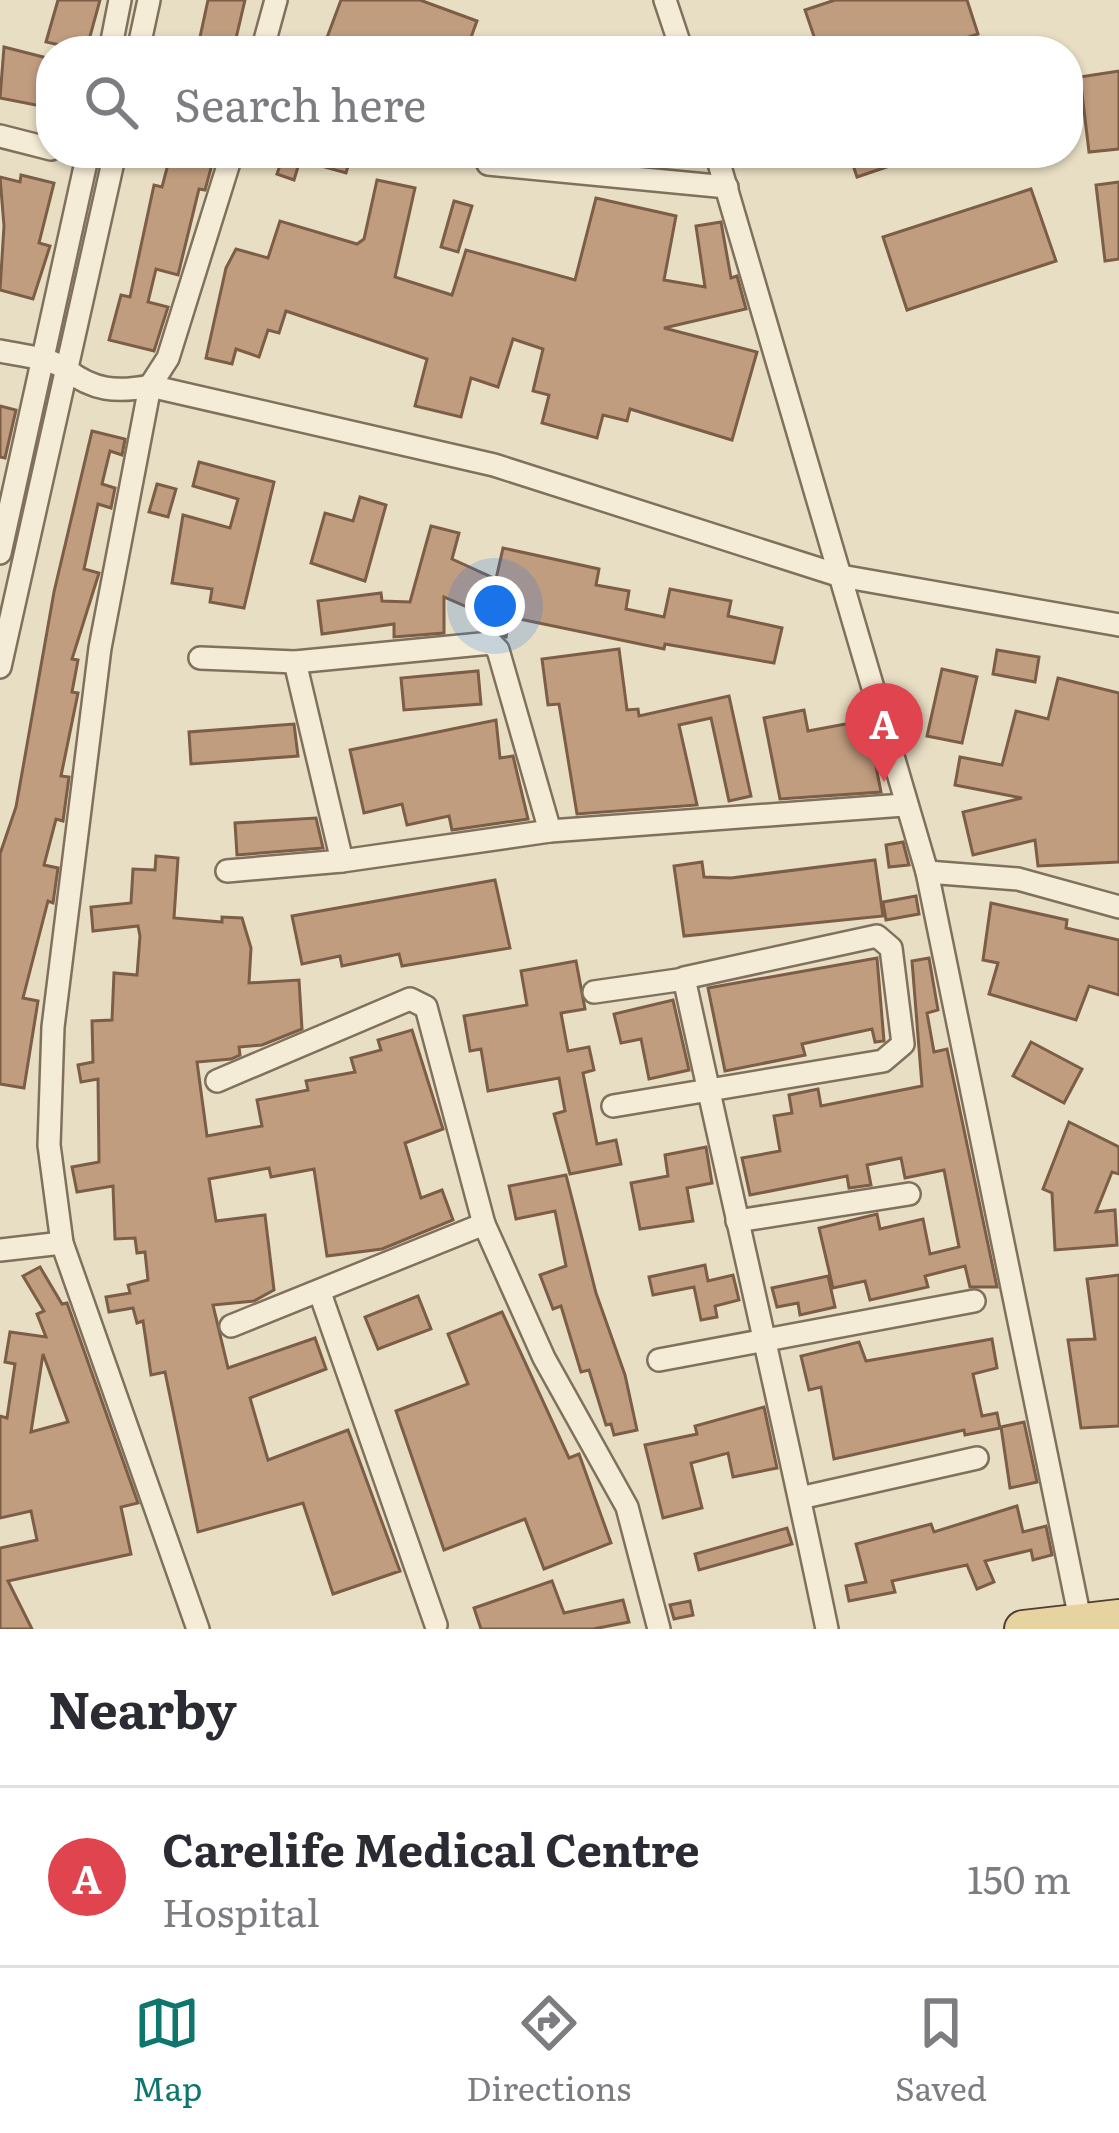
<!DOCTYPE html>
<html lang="en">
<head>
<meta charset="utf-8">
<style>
  :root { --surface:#fff; --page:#f2f2f3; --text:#2b2b33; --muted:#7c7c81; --line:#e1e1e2; --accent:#0f766e }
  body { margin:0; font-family:Literata,serif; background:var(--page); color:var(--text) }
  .you { position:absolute; left:495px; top:606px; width:42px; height:42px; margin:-30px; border:9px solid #fff; border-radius:50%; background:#1a73e8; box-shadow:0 0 0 18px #1a73e833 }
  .badge { display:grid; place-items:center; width:78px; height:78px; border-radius:50%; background:var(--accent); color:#fff; font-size:39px; font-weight:700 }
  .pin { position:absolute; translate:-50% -99px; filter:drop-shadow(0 3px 6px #0008) }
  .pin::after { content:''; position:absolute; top:63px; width:42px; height:36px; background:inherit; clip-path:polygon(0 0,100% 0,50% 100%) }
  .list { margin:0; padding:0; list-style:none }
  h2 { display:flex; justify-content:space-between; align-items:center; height:156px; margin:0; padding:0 48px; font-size:51px }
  h2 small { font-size:39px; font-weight:400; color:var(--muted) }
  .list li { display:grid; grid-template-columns:78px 1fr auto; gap:36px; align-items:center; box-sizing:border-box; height:180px; padding:0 48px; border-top:3px solid var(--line) }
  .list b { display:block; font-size:45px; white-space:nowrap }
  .list p { margin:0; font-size:39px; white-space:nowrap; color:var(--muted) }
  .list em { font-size:39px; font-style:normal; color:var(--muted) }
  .icon { flex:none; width:66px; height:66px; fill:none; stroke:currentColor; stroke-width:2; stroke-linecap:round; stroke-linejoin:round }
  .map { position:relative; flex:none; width:1119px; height:1629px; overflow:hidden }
  .search { position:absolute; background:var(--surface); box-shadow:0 3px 9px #0004; left:36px; right:36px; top:36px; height:132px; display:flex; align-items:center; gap:30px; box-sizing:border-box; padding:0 42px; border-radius:48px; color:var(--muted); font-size:45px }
  .sheet { height:336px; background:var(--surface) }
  nav { display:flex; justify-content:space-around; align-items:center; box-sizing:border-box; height:168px; border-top:3px solid var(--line); background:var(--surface); font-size:33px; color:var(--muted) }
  nav a { display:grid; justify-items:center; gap:6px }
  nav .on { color:var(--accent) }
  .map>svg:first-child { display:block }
  .building { fill:#c19d7f; stroke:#7c5d46; stroke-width:3; fill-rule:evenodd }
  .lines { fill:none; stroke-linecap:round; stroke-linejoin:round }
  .minor-casing { stroke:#80715d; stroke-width:26 }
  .primary-casing { stroke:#4e3f31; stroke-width:40 }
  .minor { stroke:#f4ecd6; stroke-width:21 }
  .primary { stroke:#e6d3a0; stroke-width:36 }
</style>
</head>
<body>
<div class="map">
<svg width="1119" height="1629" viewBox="0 0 1119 1629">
  <rect width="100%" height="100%" fill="#e8dec4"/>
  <!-- building -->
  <g class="building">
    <path d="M58,0H100L86,51L46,42Z"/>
    <path d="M208,0H245L233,51H197Z"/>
    <path d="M341,0H420L477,21L466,51H322Z"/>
    <path d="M835,0H967L978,34L926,51H819L805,10Z"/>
    <path d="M4,47L51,59V108L0,98Z"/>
    <path d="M1119,71V149L1089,152L1080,77Z"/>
    <path d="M171,153L213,161L205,190L199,189L178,275L156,269L148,302L168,307L154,351L109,340L121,295L130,297L154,185L162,187Z"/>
    <path d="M284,153H352L346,173L300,160L294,180L277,174Z"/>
    <path d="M849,153H918L919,156L857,177Z"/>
    <path d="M21,175L54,183L39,243L50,246L33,299L0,290L4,226L0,177L20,182Z"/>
    <path d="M377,180L415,188L395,277L452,295L466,250L575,280L596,198L676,216L664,280L705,287L696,226L721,222L731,278L737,276L746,309L664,328L757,352L732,440L630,409L627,421L603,415L597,438L542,423L549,395L533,391L543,349L513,339L498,387L471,378L461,417L415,406L427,359L286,311L279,333L268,330L259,357L236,349L232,364L206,358L226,268L236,249L268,258L280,221L357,244L364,239Z"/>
    <path d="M1119,182V259L1105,261L1096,185Z"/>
    <path d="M1031,189L1056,261L907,310L883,237Z"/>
    <path d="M454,201L472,206L458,252L441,247Z"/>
    <path d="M0,406L16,410L5,458L0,457Z"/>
    <path d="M92,431L125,439L122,455L110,451L102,484L115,488L111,508L98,504L84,569L99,573L72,659L78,660L72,692L78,693L61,776L69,777L63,821L56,819L44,865L58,868L53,903L48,901L23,998L38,1001L24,1088L0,1084V854L16,807L54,592Z"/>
    <path d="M199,462L274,482L244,608L210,602L212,589L172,583L183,515L230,528L238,499L193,486Z"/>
    <path d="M157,484L176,489L168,517L149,512Z"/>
    <path d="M360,497L386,505L365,581L311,563L325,513L353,521Z"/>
    <path d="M431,526L459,533L452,559L496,579L503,548L599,569L596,585L629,591L626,609L664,617L670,589L731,601L728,616L782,628L774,663L665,644L664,649L510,617L506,637L482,629L485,615L444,597V633L394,637V624L322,634L318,601L381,593L382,601L410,602Z"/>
    <path d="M619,649L627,710L638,709L639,716L729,696L751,796L729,801L711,718L679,725L697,805L577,814L559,704L548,705L542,659Z"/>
    <path d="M997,650L1039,657L1035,682L993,674Z"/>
    <path d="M942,669L977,677L962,743L927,736Z"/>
    <path d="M478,671L481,704L404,710L401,678Z"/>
    <path d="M1058,678L1119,693V862L1038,866L1035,840L973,855L963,812L1022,798L955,785L960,757L1002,765L1016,711L1048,719Z"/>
    <path d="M804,710L808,731L867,720L881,792L780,799L764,718Z"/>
    <path d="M496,720L500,758L513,756L528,819L452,830L449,816L407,825L402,804L364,813L350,750Z"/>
    <path d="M294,724L298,756L191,764L189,732Z"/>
    <path d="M316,818L323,848L237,855L235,823Z"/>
    <path d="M903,842L909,865L889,867L886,845Z"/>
    <path d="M156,856L178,858L174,918L222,922V917L242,918L251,948L249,983L299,980L302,1029L262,1045L239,1047L240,1055L231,1059L197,1062L207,1136L262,1126L257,1100L308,1090L306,1081L355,1072L351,1058L381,1050L378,1040L412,1030L443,1129L405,1143L421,1198L442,1190L453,1220L382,1249L327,1256L314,1169L271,1177L269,1168L209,1179L216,1221L265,1215L274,1290L254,1301L213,1305L228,1368L315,1338L326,1369L250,1398L268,1460L348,1430L400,1571L333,1594L303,1503L198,1532L165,1372L151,1375L143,1321L137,1323L133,1308L109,1312L106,1297L130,1293L128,1285L148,1280L145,1252L137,1253L135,1238L115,1239L113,1186L77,1192L72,1167L99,1162L98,1079L81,1082L78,1065L93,1062L92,1021L112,1020L114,973L137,975L140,936L138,926L93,931L91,907L131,903L133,869L155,870Z"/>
    <path d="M875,860L883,916L684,936L674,866L702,862L704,877L731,878Z"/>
    <path d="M495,880L510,948L402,966L399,954L342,966L340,956L302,964L292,916Z"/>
    <path d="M916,896L919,914L886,920L883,902Z"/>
    <path d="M991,903L1067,920L1066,928L1119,940V995L1089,986L1076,1020L989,994L998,963L983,960Z"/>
    <path d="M877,958L884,1041L875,1042L872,1029L802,1044L805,1055L725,1071L708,988Z"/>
    <path d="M929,958L938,1010L927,1013L934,1052L947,1049L997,1287H970L965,1266L925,1276L928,1287L870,1300L865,1281L833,1288L819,1228L877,1214L880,1229L923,1219L930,1254L959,1247L944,1170L905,1178L901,1158L867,1165L871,1185L849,1188L847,1176L750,1195L742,1158L780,1151L774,1116L792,1113L789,1095L818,1089L821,1106L922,1086L912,961Z"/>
    <path d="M576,961L585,1009L561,1013L568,1051L589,1047L594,1070L583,1073L597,1144L616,1140L621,1164L570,1174L554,1114L565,1111L559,1078L488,1091L481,1049L470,1051L464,1016L527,1005L521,971Z"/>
    <path d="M673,1000L689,1070L649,1079L641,1039L621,1043L614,1014Z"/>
    <path d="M1031,1042L1082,1069L1064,1103L1013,1076Z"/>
    <path d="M1069,1122L1119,1147V1174L1112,1172L1096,1212L1115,1210L1117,1245L1055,1250L1052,1193L1043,1189Z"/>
    <path d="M706,1147L712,1183L687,1188L693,1221L640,1229L631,1183L668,1176L665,1155Z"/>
    <path d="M566,1175L596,1293L625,1375L637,1430L614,1435L611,1424L606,1425L589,1370L581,1372L561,1306L553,1309L540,1275L566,1266L555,1211L516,1219L509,1186Z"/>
    <path d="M705,1265L708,1281L733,1275L739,1300L715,1306L717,1317L701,1320L694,1287L653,1295L649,1277Z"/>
    <path d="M40,1267L62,1304L67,1303L138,1503L121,1507L131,1554L8,1581L32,1629H0V1548L37,1540L31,1511L0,1518V1416L7,1418L15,1364L5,1362L10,1332L46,1337L37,1314L44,1311L23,1276ZM43,1354L68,1422L31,1432Z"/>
    <path d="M1119,1275V1426L1081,1428L1068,1340L1095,1339L1087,1279Z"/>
    <path d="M828,1276L835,1307L800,1315L798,1303L777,1307L772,1288Z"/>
    <path d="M418,1296L431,1329L378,1349L365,1317Z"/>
    <path d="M502,1312L569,1458L579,1454L611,1543L544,1569L525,1519L444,1550L396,1411L468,1384L448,1334Z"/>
    <path d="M992,1339L997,1368L973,1374L982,1416L997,1413L1000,1428L965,1435L964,1430L834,1459L821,1387L809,1390L801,1356L859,1342L866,1361Z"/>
    <path d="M764,1407L777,1468L733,1477L728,1453L691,1463L702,1508L663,1518L645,1445L697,1434L695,1426Z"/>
    <path d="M1024,1422L1037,1482L1010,1488L1001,1427Z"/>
    <path d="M1017,1506L1023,1532L1046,1526L1052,1555L1033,1560L1031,1550L985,1561L994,1582L977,1589L967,1565L892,1581L895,1592L849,1601L846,1586L866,1582L856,1544L931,1524L934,1532Z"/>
    <path d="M787,1528L792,1544L699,1570L695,1554Z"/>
    <path d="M552,1581L564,1613L623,1600L629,1622L593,1629H481L474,1608Z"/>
    <path d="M690,1601L693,1615L674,1619L670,1605Z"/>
  </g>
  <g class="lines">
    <defs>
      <g id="minor">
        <path d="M665,0L682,51"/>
        <path d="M110,51L120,0"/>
        <path d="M138,51L149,0"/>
        <path d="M262,51L276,0"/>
        <path d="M0,136L51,149"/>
        <path d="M716,153L927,872L1080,1619"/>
        <path d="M488,164L727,187"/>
        <path d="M0,351C19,355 52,358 67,370C93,390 116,393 150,386L494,465L841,576L1119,625"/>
        <path d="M0,553L88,153"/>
        <path d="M200,658L295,662L491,643L498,650L550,831"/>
        <path d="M295,662L342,861L550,831L904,805"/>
        <path d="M0,667L115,153"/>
        <path d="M227,871L342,861"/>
        <path d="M927,872L1018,879L1119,907"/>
        <path d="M594,992L685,979"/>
        <path d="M217,1081L410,999L426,1007L484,1224L544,1358L627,1507L659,1629"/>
        <path d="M613,1106L883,1061L903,1044L891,948L877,936L684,978C731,1195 782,1411 827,1629"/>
        <path d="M737,1221L909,1194"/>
        <path d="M0,1250L62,1243"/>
        <path d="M320,1293L436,1625"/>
        <path d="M231,1326L484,1224"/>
        <path d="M659,1360L974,1301"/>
        <path d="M800,1498L977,1458"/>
        <path d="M198,1629L62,1243L49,1145L53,1027L100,648L150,386L168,358L232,153"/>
      </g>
      <path id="primary" d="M1023,1629L1119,1618"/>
    </defs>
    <!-- minor casing -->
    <use href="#minor" class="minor-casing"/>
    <!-- primary casing -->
    <use href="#primary" class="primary-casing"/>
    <!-- minor -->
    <use href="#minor" class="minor"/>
    <!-- primary -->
    <use href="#primary" class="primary"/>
  </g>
</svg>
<div class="you"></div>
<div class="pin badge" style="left:884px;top:782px;background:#e0444e">A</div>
<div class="search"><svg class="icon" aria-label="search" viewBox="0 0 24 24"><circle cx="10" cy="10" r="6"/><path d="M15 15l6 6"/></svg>Search here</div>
</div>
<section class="sheet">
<h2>Nearby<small></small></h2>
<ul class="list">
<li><span class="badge" style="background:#e0444e">A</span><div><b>Carelife Medical Centre</b><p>Hospital</p></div><em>150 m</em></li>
</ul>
</section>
<nav>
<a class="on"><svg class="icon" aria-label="map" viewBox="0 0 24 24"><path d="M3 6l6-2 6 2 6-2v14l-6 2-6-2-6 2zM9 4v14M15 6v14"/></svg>Map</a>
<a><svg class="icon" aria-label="directions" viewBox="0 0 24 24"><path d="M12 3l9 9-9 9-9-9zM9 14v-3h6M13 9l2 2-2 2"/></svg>Directions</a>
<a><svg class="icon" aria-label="saved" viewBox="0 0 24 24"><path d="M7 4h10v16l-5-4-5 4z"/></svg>Saved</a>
</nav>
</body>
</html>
